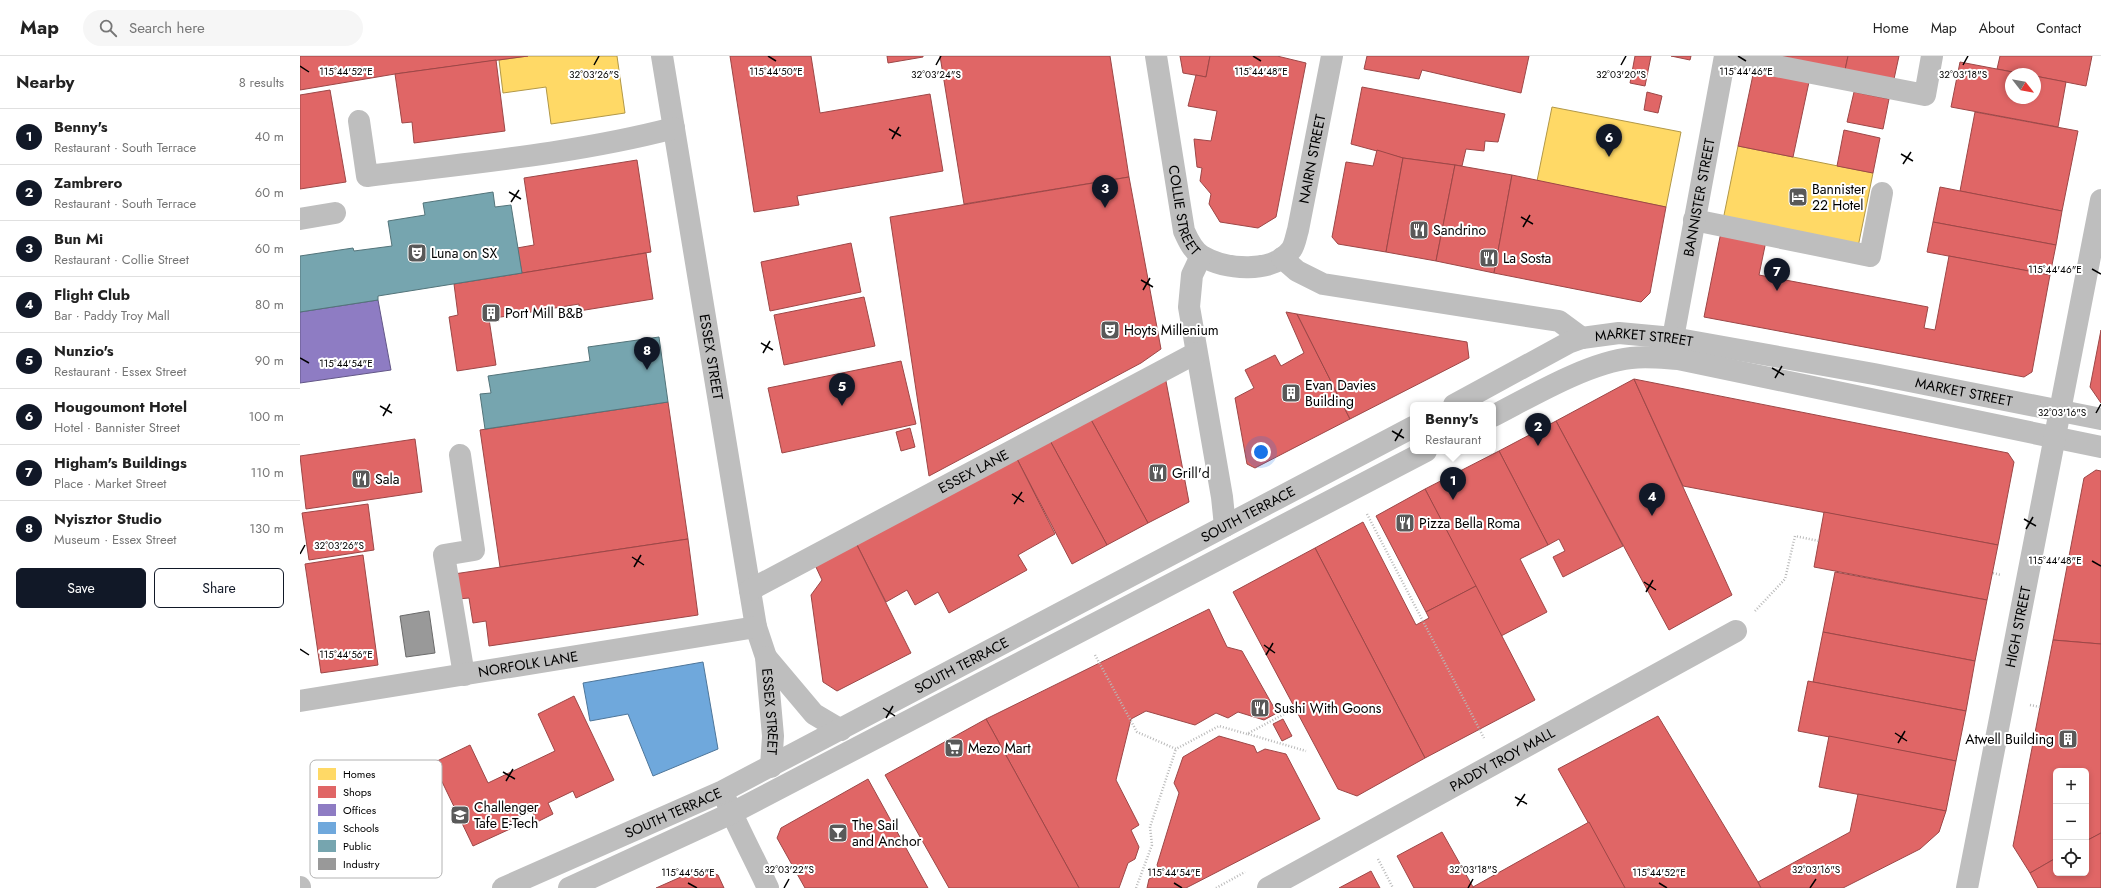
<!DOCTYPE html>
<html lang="en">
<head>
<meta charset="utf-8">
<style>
  :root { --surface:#fff; --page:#f6f6f6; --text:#222; --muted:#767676; --line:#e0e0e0; --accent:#111827 }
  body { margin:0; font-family:Jost,sans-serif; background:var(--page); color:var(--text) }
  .controls { position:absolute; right:12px; bottom:12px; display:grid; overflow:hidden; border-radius:6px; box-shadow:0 2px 6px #0003 }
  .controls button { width:36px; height:36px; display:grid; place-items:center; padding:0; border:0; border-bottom:1px solid var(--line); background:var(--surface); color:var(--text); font:20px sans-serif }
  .compass { position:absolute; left:1705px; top:12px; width:36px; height:36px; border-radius:50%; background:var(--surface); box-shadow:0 2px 6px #0003; rotate:121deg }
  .you { position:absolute; left:961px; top:396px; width:14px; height:14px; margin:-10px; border:3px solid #fff; border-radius:50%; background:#1a73e8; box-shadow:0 0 0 6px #1a73e833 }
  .badge { display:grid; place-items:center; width:26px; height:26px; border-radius:50%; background:var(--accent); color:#fff; font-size:13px; font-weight:700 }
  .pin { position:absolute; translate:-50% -33px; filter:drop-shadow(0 1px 2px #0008) }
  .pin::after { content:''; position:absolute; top:21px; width:14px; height:12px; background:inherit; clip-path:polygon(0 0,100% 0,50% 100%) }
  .popup { position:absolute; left:1110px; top:346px; width:86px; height:52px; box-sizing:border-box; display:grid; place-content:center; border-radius:6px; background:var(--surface); filter:drop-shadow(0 1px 3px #0005); font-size:13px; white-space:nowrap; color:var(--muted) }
  .popup b { font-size:15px; color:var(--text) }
  .popup::after { content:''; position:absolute; left:50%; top:100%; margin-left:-8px; border:8px solid transparent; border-top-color:var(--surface) }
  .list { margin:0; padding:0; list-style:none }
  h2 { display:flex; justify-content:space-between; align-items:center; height:52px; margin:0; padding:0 16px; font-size:17px }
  h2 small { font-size:13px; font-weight:400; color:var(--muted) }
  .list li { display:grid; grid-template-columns:26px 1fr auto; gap:12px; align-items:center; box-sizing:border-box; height:56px; padding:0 16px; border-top:1px solid var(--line) }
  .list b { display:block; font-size:15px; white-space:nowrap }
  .list p { margin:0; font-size:13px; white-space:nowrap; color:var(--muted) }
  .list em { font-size:13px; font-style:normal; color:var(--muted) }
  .actions { display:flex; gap:8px; padding:12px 16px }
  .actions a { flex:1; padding:9px 0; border:1px solid var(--accent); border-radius:6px; text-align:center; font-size:14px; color:var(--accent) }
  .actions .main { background:var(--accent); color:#fff }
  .icon { flex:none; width:22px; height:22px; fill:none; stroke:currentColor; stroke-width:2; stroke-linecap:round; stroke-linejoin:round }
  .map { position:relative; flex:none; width:1801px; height:832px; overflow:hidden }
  header { display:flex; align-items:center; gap:24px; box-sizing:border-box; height:56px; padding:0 20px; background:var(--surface); border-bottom:1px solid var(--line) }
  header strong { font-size:19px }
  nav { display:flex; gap:22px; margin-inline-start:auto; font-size:14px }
  .search { width:280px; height:36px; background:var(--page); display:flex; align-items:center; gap:10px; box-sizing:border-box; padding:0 14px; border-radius:22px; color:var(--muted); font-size:15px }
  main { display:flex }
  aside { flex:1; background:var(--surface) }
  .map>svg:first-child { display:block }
  .homes { fill:#ffd966; stroke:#b29847 }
  .shops { fill:#e06666; stroke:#9d4747 }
  .offices { fill:#8e7cc3; stroke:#635788 }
  .schools { fill:#6fa8dc; stroke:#4e769a }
  .public { fill:#76a5af; stroke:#53747a }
  .industry { fill:#999; stroke:#6b6b6b }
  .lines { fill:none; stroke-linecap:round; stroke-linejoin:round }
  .path { stroke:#b9b9b9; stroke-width:2.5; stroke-dasharray:1 2; stroke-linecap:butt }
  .minor { stroke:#bebebe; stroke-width:22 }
  .ticks { fill:none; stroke:#000; stroke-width:1.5 }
  .labels { text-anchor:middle; stroke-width:4; stroke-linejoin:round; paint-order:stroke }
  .street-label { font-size:14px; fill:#000; stroke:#fff }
  .poi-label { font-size:14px; fill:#000; stroke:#fff; text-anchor:start }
  .key { fill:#fff; stroke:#b2b2b2; stroke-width:1 }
  .key-label { font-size:11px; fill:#000 }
  .ticks-label { font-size:10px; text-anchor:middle; fill:#000; stroke:#fff; stroke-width:4; stroke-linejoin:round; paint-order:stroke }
</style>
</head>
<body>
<header>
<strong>Map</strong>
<div class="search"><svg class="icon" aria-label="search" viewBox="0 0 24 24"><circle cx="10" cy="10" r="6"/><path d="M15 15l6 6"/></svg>Search here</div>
<nav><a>Home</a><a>Map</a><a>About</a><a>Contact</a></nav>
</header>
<main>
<aside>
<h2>Nearby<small>8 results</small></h2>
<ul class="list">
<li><span class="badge">1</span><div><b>Benny's</b><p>Restaurant · South Terrace</p></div><em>40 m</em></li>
<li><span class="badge">2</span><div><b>Zambrero</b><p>Restaurant · South Terrace</p></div><em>60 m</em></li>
<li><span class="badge">3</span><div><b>Bun Mi</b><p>Restaurant · Collie Street</p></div><em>60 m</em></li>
<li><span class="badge">4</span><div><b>Flight Club</b><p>Bar · Paddy Troy Mall</p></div><em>80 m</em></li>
<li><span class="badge">5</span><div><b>Nunzio's</b><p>Restaurant · Essex Street</p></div><em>90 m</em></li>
<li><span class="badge">6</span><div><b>Hougoumont Hotel</b><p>Hotel · Bannister Street</p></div><em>100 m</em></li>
<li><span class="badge">7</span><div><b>Higham's Buildings</b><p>Place · Market Street</p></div><em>110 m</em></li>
<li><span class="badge">8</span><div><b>Nyisztor Studio</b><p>Museum · Essex Street</p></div><em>130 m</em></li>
</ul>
<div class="actions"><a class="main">Save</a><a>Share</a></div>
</aside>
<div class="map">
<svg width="1801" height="832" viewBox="0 0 1801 832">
  <rect width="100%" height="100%" fill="#fff"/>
  <!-- homes -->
  <g class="homes">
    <path d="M228,0H317L325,57L251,68L246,31L203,37L199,4Z"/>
    <path d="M1252,51L1381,76L1366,151L1237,125Z"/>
    <path d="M1438,90L1573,117L1558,191L1423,164Z"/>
  </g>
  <!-- shops -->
  <g class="shops">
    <path d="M0,0H228L95,18L0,34Z"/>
    <path d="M430,0H511L520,57L630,38L643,115L497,140L499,149L454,156Z"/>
    <path d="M587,0H623V1L588,7Z"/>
    <path d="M640,0H810L829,121L664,148Z"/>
    <path d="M880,0H910L906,21L883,17Z"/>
    <path d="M910,0H977L1006,7L976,161L958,172L920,166L909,148L911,138L900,125L902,112L897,111L894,83L911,85L917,55L888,50L896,19L906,21Z"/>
    <path d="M1067,0H1229L1221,37L1122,14L1119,23L1064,13Z"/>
    <path d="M1335,0H1351L1345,30L1330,27Z"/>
    <path d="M1371,0H1391L1390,4Z"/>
    <path d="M1477,0H1548L1545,14Z"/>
    <path d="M1548,0H1599L1594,23L1545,14Z"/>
    <path d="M1700,0H1792L1786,30L1735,20V18H1723L1697,13Z"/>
    <path d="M196,4L205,75L114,87L112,66L102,67L95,18Z"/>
    <path d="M1660,6L1723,18H1711V42H1735V20L1766,26L1758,71L1651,51Z"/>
    <path d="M1454,14L1509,26L1493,101L1438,90Z"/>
    <path d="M1062,31L1205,58L1198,86L1185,85L1184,95L1166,93L1162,110L1103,102L1051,88Z"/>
    <path d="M30,34L46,126L0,133V39Z"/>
    <path d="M1347,36L1362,40L1358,57L1344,54Z"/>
    <path d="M1554,36L1589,43L1583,73L1547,66Z"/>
    <path d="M1675,56L1778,75L1762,155L1660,135Z"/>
    <path d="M1544,74L1580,82L1573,117L1537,110Z"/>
    <path d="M1077,94L1103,102L1086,196L1038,188L1032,181L1046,106L1073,110Z"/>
    <path d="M1103,102L1155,109L1136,205L1086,196Z"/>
    <path d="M337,104L351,196L222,217L217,192L234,189L224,122Z"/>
    <path d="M1155,109L1212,119L1194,217L1136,205Z"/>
    <path d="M1212,119L1366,151L1350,237L1341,246L1194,217Z"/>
    <path d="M829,121L861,293L841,307L629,420L590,161Z"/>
    <path d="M1640,131L1762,155L1756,189L1633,166Z"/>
    <path d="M1633,166L1756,189L1750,219L1627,196Z"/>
    <path d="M1421,176L1466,185L1459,219L1628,251L1624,272L1635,274L1649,200L1750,219L1732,316L1724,321L1404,261Z"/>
    <path d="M551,187L561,236L470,255L461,206Z"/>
    <path d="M346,197L353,243L279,255V248L189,263L196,309L157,315L149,261L158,259L154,228Z"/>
    <path d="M564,241L575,290L484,309L474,259Z"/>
    <path d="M986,256L997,258L1050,363L955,412L947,408L935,342L954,332L945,314L975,299L981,310L1004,297Z"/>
    <path d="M997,258L1167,286L1169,302L1050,363Z"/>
    <path d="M1801,274V347L1790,331Z"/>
    <path d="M601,305L616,368L482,397L468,332Z"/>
    <path d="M865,320L889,446L848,467L789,360Z"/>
    <path d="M1334,323L1432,539L1369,574L1256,365Z"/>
    <path d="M1334,323L1708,397L1714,406L1698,489L1383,430Z"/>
    <path d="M368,346L388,483L200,511L180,374Z"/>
    <path d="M789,360L848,467L807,489L748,381Z"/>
    <path d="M1256,365L1323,490L1263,521L1253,501L1265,495L1259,483L1248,489L1199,395Z"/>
    <path d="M610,372L615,391L601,395L596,376Z"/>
    <path d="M748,381L807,489L772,508L715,399Z"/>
    <path d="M115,383L122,436L6,453L0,400Z"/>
    <path d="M1199,395L1248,489L1220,503L1247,556L1201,580L1125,433Z"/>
    <path d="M715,399L755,478L718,499L727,514L649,557L638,536L615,549L607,534L586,546L556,487Z"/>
    <path d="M1796,414L1801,415V588L1753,584L1784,422Z"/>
    <path d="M1125,433L1176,530L1126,556L1076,460Z"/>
    <path d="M68,448L74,494L9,504L2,457Z"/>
    <path d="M1524,456L1698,489L1687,544L1514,511Z"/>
    <path d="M1063,466L1116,569L1129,562L1126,556L1176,530L1235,644L1125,702L1015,492Z"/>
    <path d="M388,483L398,559L189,590L186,565L173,567L169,542L158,543L154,518Z"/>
    <path d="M556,487L611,597L537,635L523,626L511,539L522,524L515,509Z"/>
    <path d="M1015,492L1125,702L1057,740L1038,733L933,536Z"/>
    <path d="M63,499L78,609L21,617L5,508Z"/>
    <path d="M1535,516L1687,544L1675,605L1523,576Z"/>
    <path d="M909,553L927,591L942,595L977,657L964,664L938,656L928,662L916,657L895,669L846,655L831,663L816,724L839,769L831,774L839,791L835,803L828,807L819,832H779L686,663Z"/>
    <path d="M1523,576L1675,605L1666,655L1513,626Z"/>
    <path d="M1753,584L1801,588V777L1786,785V715H1756V802L1730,817L1713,790Z"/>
    <path d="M1508,625L1666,655L1656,705L1498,675Z"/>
    <path d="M274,640L314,724L276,742L273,735L248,747L253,758L237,766L232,755L207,767L210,773L173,790L133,707L170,689L188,727L255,695L238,658Z"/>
    <path d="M1358,660L1458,826L1461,832H1325L1258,713Z"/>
    <path d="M686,663L779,832H649L585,719Z"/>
    <path d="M983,663L992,680L982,685L973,668Z"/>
    <path d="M919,680L954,690L957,697L965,693L986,698L1020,763L886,832H847L849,823L861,817L857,809L879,737L874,727L883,701Z"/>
    <path d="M1529,680L1656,705L1646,755L1519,731Z"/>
    <path d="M568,723L628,832H505L477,782L481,772Z"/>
    <path d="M1558,738L1646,755L1639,776L1620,793L1543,832H1461L1458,826L1550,776Z"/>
    <path d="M1289,766L1325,832H1173V831Z"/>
    <path d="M1142,776L1173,831V832H1114L1097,800Z"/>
    <path d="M1801,777V832H1738L1730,817L1756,802V817H1786V785Z"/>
    <path d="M399,813L418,819L424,832H356Z"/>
    <path d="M1071,815L1080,832H1039Z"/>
  </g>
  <!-- offices -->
  <path class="offices" d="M78,244L91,314L0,327V256Z"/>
  <!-- schools -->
  <path class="schools" d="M403,606L418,693L353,720L328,658L290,665L283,627Z"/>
  <!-- public -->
  <g class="public">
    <path d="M193,136L195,151L211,149L222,217L78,240V244L0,256V200L53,192L54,195L92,190L88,165L125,159L123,147Z"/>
    <path d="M359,281L368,346L185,373L180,338L191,337L188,320L290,305L288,291Z"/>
  </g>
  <!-- industry -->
  <path class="industry" d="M129,555L135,597L106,601L100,560Z"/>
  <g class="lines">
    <!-- path -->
    <g class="path">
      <path d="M1067,458L1184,682"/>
      <path d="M1693,517L1701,519"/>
      <path d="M1455,555L1485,523L1495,480L1519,485"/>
      <path d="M795,599L837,676L876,693L919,670L947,678L986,657"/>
      <path d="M1730,649L1740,651"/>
      <path d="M948,678L1006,695"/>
      <path d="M1078,803L1093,832"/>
      <path d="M836,832L852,789L850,771L876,693"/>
      <path d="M916,832L945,816"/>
    </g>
    <!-- minor -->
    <g class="minor">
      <path id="s1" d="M362,0L456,571L466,601L473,680L471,711"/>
      <path id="s2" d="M856,0L884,175C888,184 893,195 902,200C926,214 972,218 991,194C995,189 996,180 998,174L1032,0"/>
      <path d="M1425,0L1625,39L1632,0"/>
      <path d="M59,65L67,120C170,107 274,98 374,72"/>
      <path d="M0,163L35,157"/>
      <path d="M1394,164L1570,200L1582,137"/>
      <path d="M901,200L892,219L889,251L922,441L925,470"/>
      <path d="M982,202L997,215L1023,228L1259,265L1282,282"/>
      <path id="s3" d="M1373,282L1425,0"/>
      <path id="s4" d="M1154,349L1268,287L1282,282L1319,277L1373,282L1574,318L1801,363"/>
      <path d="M1193,360C1232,340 1287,307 1331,302C1347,300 1362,302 1378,303L1801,391"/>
      <path d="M160,399L174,494L144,499L164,619"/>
      <path id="s5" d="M450,534L896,297"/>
      <path d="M466,601L514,658L541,674"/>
      <path id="s6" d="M0,645L456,571"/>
      <path d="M426,744C439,774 454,802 468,832"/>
      <path d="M0,831V832"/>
      <path id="s7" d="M203,832L423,735L1113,371"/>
      <path d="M269,832L432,757L1126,395"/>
      <path id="s8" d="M968,832L1436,575"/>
      <path id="s9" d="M1667,832L1801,144"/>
    </g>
  </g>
  <!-- ticks -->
  <path class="ticks" d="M468,0L476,5M953,0L961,5M1438,0L1446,5M294,9L299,0M636,9L641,0M1321,9L1326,0M1663,9L1668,0M0,10L9,16M589,73L601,80M592,83L599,71M1601,98L1613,105M1603,108L1611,96M209,136L221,143M211,146L219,134M1221,161L1233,168M1223,171L1230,159M1792,213L1801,218M841,224L853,231M843,234L850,222M461,287L473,294M463,297L470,285M0,302L9,307M1472,312L1484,319M1475,322L1482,310M80,350L92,357M1796,357L1801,348M83,360L90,348M1092,375L1104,382M1095,385L1102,373M712,438L724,446M714,448L722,436M1724,463L1736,470M1726,473L1733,461M0,498L5,489M332,501L344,509M1792,505L1801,510M334,511L341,499M1344,526L1356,534M1346,536L1353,524M964,589L975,597M0,593L9,599M966,599L973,587M583,652L595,660M586,662L593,650M1595,677L1607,685M1598,687L1605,675M203,716L215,723M206,725L213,713M1215,741L1227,748M1217,750L1225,738M388,827L397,832M874,827L882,832M1359,827L1367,832M484,832L489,823M1168,832L1173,823M1510,832L1516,823"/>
  <!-- icons -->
  <defs>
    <symbol id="hotel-square" viewBox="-11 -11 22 22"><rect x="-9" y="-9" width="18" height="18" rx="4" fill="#595959" stroke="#fff"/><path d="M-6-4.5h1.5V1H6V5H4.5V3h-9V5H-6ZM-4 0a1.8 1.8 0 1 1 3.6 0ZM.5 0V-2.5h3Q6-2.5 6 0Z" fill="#fff"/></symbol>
    <symbol id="restaurant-square" viewBox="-11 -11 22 22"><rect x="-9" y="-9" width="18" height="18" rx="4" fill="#595959" stroke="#fff"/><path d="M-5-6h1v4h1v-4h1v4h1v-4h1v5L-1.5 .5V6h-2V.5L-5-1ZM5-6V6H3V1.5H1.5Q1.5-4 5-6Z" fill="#fff"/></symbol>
    <symbol id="theatre-square" viewBox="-11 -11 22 22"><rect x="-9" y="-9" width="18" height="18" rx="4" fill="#595959" stroke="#fff"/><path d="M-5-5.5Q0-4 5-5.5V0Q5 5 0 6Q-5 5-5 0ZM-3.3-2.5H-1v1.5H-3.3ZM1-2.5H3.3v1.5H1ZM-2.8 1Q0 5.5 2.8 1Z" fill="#fff"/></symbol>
    <symbol id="building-square" viewBox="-11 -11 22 22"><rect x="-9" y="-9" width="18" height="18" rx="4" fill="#595959" stroke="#fff"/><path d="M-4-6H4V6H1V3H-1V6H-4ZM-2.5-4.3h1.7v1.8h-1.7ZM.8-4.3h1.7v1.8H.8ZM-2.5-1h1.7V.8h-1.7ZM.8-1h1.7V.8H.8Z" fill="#fff"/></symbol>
    <symbol id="supermarket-square" viewBox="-11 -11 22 22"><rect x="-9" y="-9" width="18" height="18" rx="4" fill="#595959" stroke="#fff"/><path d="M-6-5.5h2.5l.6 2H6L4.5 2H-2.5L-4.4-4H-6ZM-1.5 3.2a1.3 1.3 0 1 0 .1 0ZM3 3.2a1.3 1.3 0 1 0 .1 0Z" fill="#fff"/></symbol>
    <symbol id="university-square" viewBox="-11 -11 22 22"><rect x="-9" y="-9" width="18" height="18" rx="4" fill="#595959" stroke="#fff"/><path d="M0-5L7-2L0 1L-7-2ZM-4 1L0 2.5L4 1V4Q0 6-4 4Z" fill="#fff"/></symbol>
    <symbol id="bar-square" viewBox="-11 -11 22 22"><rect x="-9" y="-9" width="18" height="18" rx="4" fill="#595959" stroke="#fff"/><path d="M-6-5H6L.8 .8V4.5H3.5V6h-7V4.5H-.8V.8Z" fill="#fff"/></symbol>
  </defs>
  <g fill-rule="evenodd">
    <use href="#hotel-square" x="1487" y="130" width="22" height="22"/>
    <use href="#restaurant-square" x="1108" y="163" width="22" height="22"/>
    <use href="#theatre-square" x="106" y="186" width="22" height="22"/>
    <use href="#restaurant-square" x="1178" y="191" width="22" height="22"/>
    <use href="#building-square" x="180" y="246" width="22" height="22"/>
    <use href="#theatre-square" x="799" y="263" width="22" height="22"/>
    <use href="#building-square" x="980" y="326" width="22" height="22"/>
    <use href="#restaurant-square" x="847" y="406" width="22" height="22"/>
    <use href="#restaurant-square" x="50" y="412" width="22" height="22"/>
    <use href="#restaurant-square" x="1094" y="456" width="22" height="22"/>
    <use href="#restaurant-square" x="949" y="641" width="22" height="22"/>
    <use href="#building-square" x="1757" y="672" width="22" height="22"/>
    <use href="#supermarket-square" x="643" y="681" width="22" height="22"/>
    <use href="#university-square" x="149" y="748" width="22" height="22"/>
    <use href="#bar-square" x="527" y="766" width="22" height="22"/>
  </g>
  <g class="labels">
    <!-- street labels -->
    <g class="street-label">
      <text dy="5" stroke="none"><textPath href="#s2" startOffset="398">NAIRN STREET</textPath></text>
      <text dy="5" stroke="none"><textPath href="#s3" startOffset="143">BANNISTER STREET</textPath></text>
      <text dy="5" stroke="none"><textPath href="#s2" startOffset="157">COLLIE STREET</textPath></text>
      <text dy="5" stroke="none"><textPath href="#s4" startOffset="207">MARKET STREET</textPath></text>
      <text dy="5" stroke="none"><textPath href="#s1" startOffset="305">ESSEX STREET</textPath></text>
      <text dy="5" stroke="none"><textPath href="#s4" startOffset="532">MARKET STREET</textPath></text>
      <text dy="5" stroke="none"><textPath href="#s5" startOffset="253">ESSEX LANE</textPath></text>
      <text dy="5" stroke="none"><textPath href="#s7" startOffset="834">SOUTH TERRACE</textPath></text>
      <text dy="5" stroke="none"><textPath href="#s9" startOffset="266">HIGH STREET</textPath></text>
      <text dy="5" stroke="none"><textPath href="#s6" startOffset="231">NORFOLK LANE</textPath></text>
      <text dy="5" stroke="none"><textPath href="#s7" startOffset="510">SOUTH TERRACE</textPath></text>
      <text dy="5" stroke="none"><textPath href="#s1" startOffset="665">ESSEX STREET</textPath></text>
      <text dy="5" stroke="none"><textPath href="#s8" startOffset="267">PADDY TROY MALL</textPath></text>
      <text dy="5" stroke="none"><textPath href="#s7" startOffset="186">SOUTH TERRACE</textPath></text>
    </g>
    <!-- poi labels -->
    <g class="poi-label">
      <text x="1512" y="138">Bannister<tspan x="1512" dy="16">22 Hotel</tspan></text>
      <text x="1133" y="179">Sandrino</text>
      <text x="131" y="202">Luna on SX</text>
      <text x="1203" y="207">La Sosta</text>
      <text x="205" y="262">Port Mill B&amp;B</text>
      <text x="824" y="279">Hoyts Millenium</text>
      <text x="1005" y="334">Evan Davies<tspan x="1005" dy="16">Building</tspan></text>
      <text x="872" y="422">Grill'd</text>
      <text x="75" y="428">Sala</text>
      <text x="1119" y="472">Pizza Bella Roma</text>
      <text x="974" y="657">Sushi With Goons</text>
      <text x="1754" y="688" text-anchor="end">Atwell Building</text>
      <text x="668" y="697">Mezo Mart</text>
      <text x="174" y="756">Challenger<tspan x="174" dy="16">Tafe E-Tech</tspan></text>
      <text x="552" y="774">The Sail<tspan x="552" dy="16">and Anchor</tspan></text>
    </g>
  </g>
  <!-- legend -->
  <rect x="10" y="704" width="132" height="118" rx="6" class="key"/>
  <rect x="18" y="712" width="18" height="12" fill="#ffd966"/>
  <rect x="18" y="730" width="18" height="12" fill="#e06666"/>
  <rect x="18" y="748" width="18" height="12" fill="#8e7cc3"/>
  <rect x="18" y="766" width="18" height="12" fill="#6fa8dc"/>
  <rect x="18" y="784" width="18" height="12" fill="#76a5af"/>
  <rect x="18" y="802" width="18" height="12" fill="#999"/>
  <g class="key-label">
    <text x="43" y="722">Homes</text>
    <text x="43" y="740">Shops</text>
    <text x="43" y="758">Offices</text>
    <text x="43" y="776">Schools</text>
    <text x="43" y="794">Public</text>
    <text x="43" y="812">Industry</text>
  </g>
  <g class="ticks-label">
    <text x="476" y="19">115°44'50"E</text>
    <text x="961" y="19">115°44'48"E</text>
    <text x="1446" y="19">115°44'46"E</text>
    <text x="46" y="19">115°44'52"E</text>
    <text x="636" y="22">32°03'24"S</text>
    <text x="1321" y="22">32°03'20"S</text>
    <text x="294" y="22">32°03'26"S</text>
    <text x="1663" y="22">32°03'18"S</text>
    <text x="1755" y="217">115°44'46"E</text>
    <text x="46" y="311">115°44'54"E</text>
    <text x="1762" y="360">32°03'16"S</text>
    <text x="39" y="493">32°03'26"S</text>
    <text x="1755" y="508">115°44'48"E</text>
    <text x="46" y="602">115°44'56"E</text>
    <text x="489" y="817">32°03'22"S</text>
    <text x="1173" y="817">32°03'18"S</text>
    <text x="1516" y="817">32°03'16"S</text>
    <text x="388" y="820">115°44'56"E</text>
    <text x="874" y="820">115°44'54"E</text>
    <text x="1359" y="820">115°44'52"E</text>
  </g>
</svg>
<div class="controls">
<button>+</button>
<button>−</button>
<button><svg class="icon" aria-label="locate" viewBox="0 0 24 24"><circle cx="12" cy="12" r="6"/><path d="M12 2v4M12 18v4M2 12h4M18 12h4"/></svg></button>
</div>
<svg class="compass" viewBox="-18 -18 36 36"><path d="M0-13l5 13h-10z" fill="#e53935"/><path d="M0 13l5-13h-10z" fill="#767676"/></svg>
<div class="you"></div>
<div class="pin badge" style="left:1153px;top:444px">1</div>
<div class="popup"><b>Benny's</b>Restaurant</div>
<div class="pin badge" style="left:1238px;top:390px">2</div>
<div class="pin badge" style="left:805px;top:152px">3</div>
<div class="pin badge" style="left:1352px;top:460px">4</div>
<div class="pin badge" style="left:542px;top:350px">5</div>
<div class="pin badge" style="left:1309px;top:101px">6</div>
<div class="pin badge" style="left:1477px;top:235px">7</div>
<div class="pin badge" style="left:347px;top:314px">8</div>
</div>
</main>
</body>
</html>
